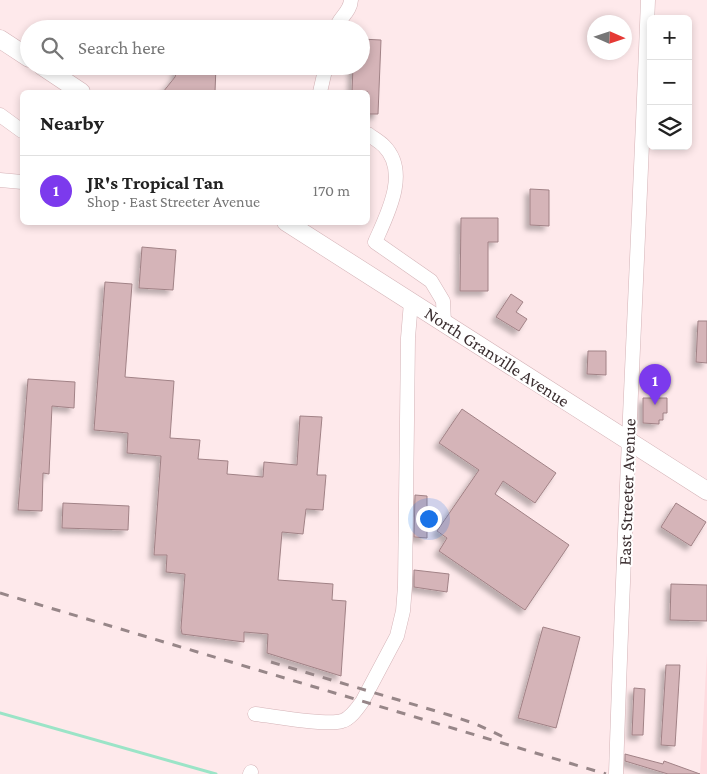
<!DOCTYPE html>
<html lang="en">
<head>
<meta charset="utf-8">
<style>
  :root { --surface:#fff; --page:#f6f6f6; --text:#222; --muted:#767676; --line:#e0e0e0; --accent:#7c3aed }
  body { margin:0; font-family:"Crimson Pro",serif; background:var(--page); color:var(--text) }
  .controls { position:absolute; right:15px; top:15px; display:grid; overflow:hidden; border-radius:8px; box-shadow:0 2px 8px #0003 }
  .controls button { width:45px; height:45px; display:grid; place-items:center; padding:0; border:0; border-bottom:1px solid var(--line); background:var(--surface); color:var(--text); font:25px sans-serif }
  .compass { position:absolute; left:587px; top:15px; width:45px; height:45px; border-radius:50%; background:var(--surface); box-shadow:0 2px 8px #0003; rotate:93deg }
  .you { position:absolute; left:428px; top:518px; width:18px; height:18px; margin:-12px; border:4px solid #fff; border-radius:50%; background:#1a73e8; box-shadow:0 0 0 8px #1a73e833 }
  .badge { display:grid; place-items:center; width:32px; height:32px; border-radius:50%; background:var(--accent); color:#fff; font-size:16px; font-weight:700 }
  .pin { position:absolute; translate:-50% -41px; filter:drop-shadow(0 1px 2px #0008) }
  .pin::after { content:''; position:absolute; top:26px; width:18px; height:15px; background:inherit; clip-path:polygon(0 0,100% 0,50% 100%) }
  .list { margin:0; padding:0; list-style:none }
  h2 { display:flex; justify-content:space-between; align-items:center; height:65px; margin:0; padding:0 20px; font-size:21px }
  h2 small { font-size:16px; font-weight:400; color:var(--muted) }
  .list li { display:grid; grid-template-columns:32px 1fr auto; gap:15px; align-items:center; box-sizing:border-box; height:70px; padding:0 20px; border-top:1px solid var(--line) }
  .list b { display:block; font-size:19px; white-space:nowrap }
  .list p { margin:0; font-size:16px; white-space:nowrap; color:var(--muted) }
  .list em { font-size:16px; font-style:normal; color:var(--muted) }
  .icon { flex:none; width:28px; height:28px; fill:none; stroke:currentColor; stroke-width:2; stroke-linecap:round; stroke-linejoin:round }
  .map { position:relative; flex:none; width:707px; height:774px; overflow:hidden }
  .search { position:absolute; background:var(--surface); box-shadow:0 2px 8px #0003; left:20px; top:20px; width:350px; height:55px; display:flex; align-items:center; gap:12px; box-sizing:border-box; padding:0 18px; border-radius:28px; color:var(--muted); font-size:19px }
  .panel { position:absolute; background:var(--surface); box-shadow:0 2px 8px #0003; left:20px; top:90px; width:350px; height:135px; border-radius:8px }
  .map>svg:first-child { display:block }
  .built { fill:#fedce0 }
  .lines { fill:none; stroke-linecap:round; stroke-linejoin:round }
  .stream { stroke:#9be4c7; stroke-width:3 }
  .building { fill:#d5b4b8; stroke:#a18286; filter:url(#shadow) }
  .minor-casing { stroke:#d4b3b7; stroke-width:15 }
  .major-casing { stroke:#d4b3b7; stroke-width:19 }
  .minor { stroke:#fff; stroke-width:14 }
  .major { stroke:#fff; stroke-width:18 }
  .rail { stroke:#978688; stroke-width:3; stroke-dasharray:9 9; stroke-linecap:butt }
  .labels { text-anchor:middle; stroke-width:4; stroke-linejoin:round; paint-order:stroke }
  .street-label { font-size:18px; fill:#3c2f31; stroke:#fff }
</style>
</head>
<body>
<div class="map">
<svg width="707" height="774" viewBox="0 0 707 774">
  <defs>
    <filter id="shadow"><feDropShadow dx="-4.5" dy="4.5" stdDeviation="2.5" flood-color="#0004"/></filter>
  </defs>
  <rect width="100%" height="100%" fill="#fee9eb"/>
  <!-- built -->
  <path class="built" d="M707,646V774H700L707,653Z"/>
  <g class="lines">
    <!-- stream -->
    <path class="stream" d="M0,713L216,774"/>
  </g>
  <!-- building -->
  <g class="building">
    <path d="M361,39L381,40L378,114H368V92H352L353,66H361Z"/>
    <path d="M178,66H216L215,92H163L175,77Z"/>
    <path d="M530,189L549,190V226L530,225Z"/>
    <path d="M461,218H498V242H488V291H460Z"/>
    <path d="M142,247L176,250L173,290L139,288Z"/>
    <path d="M105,282L132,284L125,377L174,381L170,438L200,440L198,459L228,461L227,474L263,477L264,462L297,465L300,416L322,417L317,475H326L323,510L306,509L303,534L282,532L278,580L333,584L332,600L346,601L341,676L267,653L268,634L244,632V642L182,634L181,628L185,574L166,572L167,555H154L161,456L127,453L128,433L94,430Z"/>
    <path d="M511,294L523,302L516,312L527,319L519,331L496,317Z"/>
    <path d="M698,321H707V363L696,362Z"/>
    <path d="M588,351H606V375L587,374Z"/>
    <path d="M28,379L75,382L74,408L52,406L49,474L43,473L42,511L18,510Z"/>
    <path d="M643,398H667V413H663V420H659V424L643,423Z"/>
    <path d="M462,409L556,473L535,503L503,481L495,494L569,545L525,610L439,551L447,538L437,531L479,470L439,443Z"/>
    <path d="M415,495L427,496V538L414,537Z"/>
    <path d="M63,503L129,506L128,530L62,528Z"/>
    <path d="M676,503L706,522L691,546L661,527Z"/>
    <path d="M414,570L449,574L447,592L414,587Z"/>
    <path d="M671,584L707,585V621L670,620Z"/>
    <path d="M543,627L580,637L556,728L518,718Z"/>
    <path d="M666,665H680L675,746L661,745Z"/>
    <path d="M634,688L645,689L643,735H632Z"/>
    <path d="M625,754L663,764L664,761L700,774H668L625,761Z"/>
  </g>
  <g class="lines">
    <defs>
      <g id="minor">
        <path d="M336,29C339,17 350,13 351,0"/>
        <path d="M320,92L326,66"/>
        <path d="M0,115L22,131"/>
        <path d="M368,134C373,138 379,141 384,146C410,172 387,215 375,242L431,281L443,301L444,323"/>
        <path d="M0,180L22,182"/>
        <path d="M255,714C274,716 326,726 342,721C350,719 357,709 362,702L397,636L403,611L405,586L408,338L411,302"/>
        <path d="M250,774L251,772"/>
        <path d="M616,774C624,516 638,258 648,0"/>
      </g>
      <g id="major">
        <path d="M0,39L29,58"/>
        <path d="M42,66L81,92"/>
        <path d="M286,222L707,491"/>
      </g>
    </defs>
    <!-- minor casing -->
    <use href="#minor" class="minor-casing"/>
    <!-- major casing -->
    <use href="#major" class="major-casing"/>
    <!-- minor -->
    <use href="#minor" class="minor"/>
    <!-- major -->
    <use href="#major" class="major"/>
    <!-- rail -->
    <g class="rail">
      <path d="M0,593L606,774"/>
      <path d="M271,662L449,715L476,724L510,740"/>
    </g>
  </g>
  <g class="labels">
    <!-- street labels -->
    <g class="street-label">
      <text transform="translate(497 357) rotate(33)" y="6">North Granville Avenue</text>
      <text transform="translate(627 492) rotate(-88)" y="6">East Streeter Avenue</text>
    </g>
  </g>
</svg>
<div class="controls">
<button>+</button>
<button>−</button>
<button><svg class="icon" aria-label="layers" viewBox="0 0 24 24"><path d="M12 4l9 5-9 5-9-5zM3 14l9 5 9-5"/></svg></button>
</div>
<svg class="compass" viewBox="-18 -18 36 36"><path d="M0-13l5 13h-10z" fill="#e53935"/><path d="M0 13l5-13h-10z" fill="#767676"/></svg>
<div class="you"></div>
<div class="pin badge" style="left:655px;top:405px">1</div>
<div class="search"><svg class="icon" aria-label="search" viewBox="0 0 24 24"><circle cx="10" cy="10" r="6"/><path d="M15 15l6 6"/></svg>Search here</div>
<section class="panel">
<h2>Nearby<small></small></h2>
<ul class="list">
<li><span class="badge">1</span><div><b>JR's Tropical Tan</b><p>Shop · East Streeter Avenue</p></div><em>170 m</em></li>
</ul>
</section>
</div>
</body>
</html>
